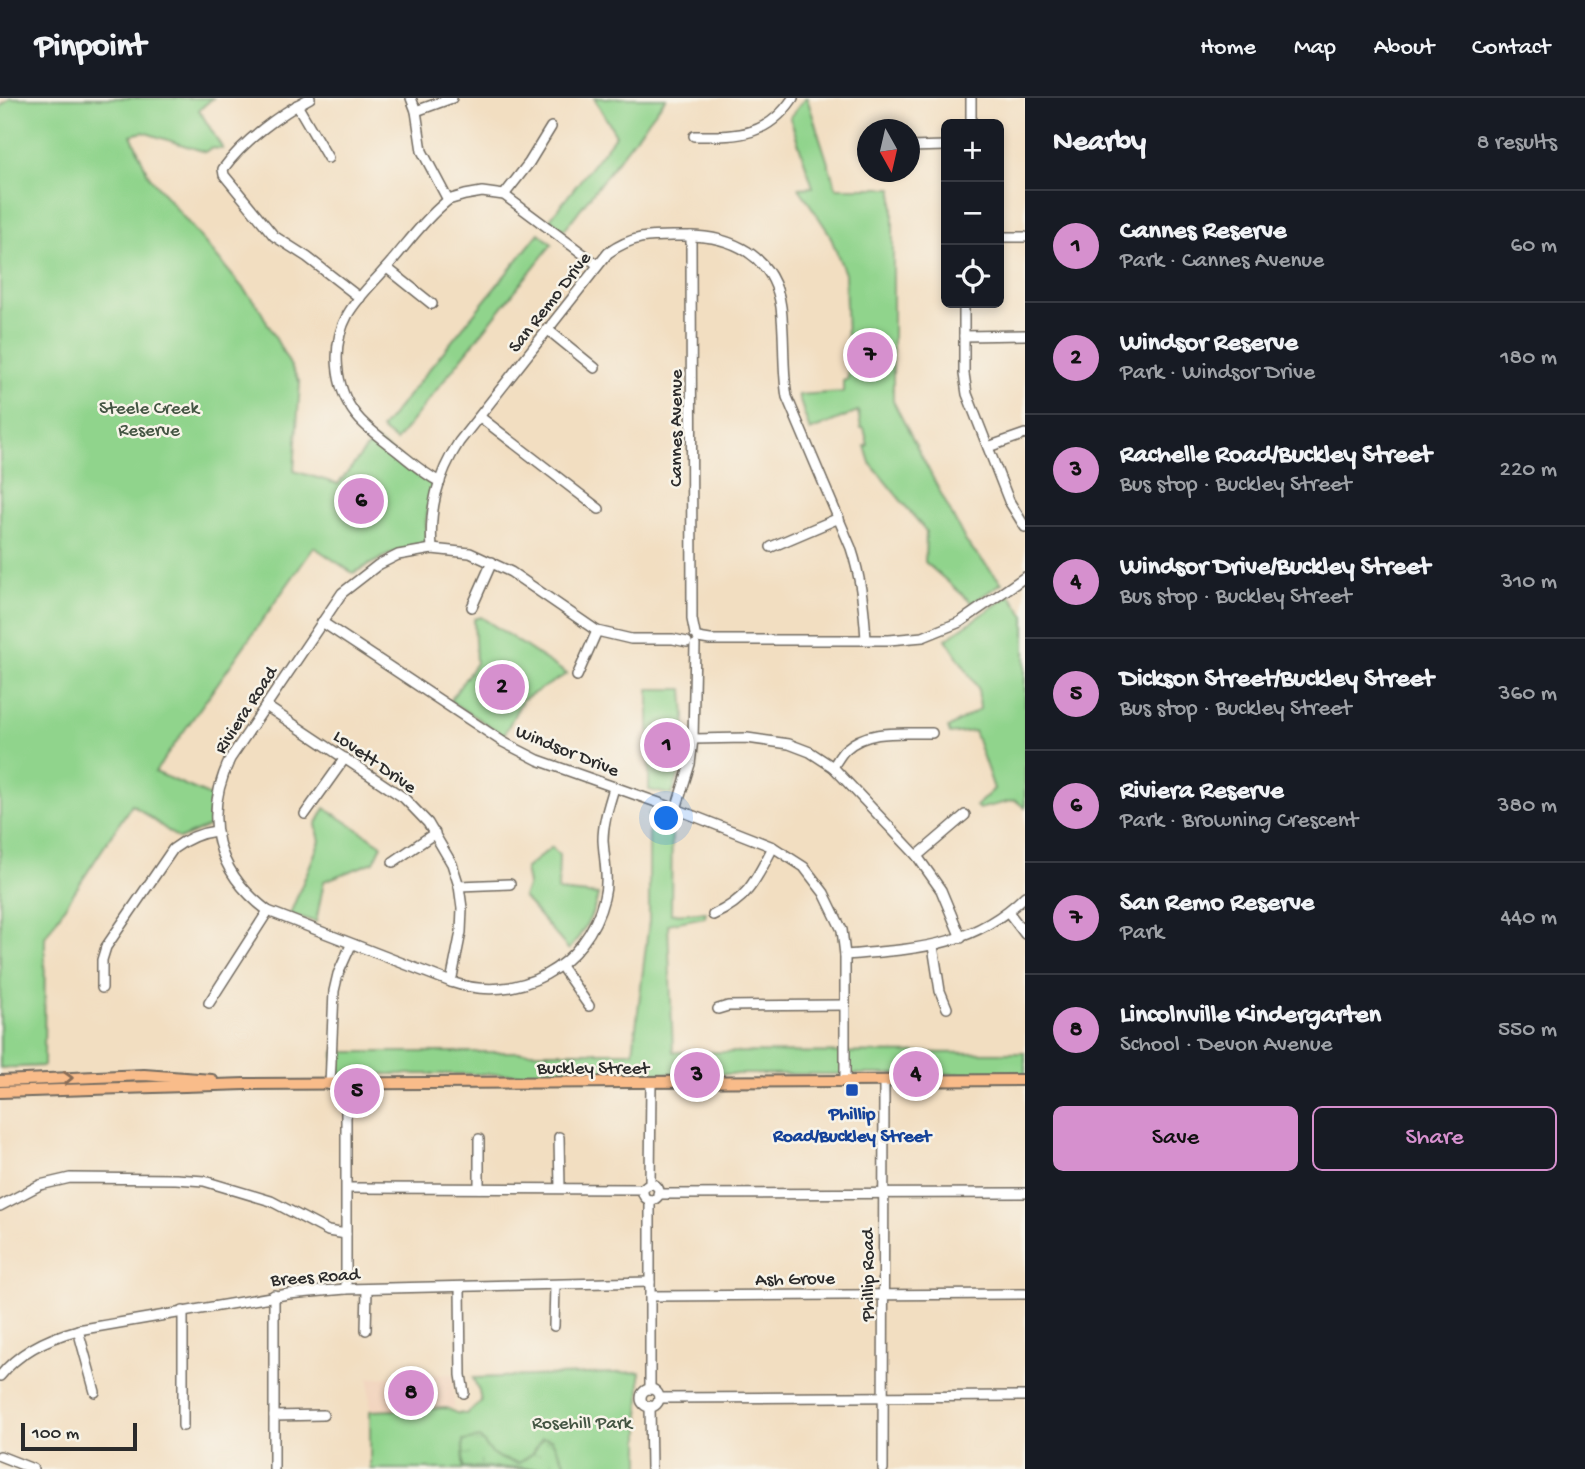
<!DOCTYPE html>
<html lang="en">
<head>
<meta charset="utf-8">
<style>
  :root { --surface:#171b24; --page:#20242c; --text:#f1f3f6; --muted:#9ea1a6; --line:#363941; --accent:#d690ce }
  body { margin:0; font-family:"Gochi Hand",sans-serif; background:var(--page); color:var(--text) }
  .controls { position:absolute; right:21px; top:21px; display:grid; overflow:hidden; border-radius:10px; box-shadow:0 4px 10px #0003 }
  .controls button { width:63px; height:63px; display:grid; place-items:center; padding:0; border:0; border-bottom:2px solid var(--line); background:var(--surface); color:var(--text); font:35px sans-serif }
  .compass { position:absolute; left:857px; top:21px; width:63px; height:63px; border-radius:50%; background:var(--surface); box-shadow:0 4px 10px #0003; rotate:172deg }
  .scale { position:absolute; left:21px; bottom:18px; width:116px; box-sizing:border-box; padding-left:7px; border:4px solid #2b2b2b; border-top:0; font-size:19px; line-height:24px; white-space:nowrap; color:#2b2b2b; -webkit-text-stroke:5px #f7f3e8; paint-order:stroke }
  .you { position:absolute; left:667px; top:721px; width:24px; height:24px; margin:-18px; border:5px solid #fff; border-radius:50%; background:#1a73e8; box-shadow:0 0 0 10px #1a73e833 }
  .badge { display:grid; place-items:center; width:46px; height:46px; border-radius:50%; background:var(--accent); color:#111; font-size:23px; font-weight:700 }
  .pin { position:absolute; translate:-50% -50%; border:4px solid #fff; box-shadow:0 2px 7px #0006 }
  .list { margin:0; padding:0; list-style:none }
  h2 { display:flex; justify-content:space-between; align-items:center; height:91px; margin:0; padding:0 28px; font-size:30px }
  h2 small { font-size:23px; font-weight:400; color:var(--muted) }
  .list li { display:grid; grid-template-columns:46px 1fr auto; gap:21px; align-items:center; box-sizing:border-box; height:112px; padding:0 28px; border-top:2px solid var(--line) }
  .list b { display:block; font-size:26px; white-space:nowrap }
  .list p { margin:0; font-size:23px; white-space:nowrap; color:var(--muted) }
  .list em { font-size:23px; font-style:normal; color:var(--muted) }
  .actions { display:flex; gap:14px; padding:21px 28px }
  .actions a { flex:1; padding:16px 0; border:2px solid var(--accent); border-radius:10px; text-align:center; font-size:24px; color:var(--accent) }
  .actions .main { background:var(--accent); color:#111 }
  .icon { flex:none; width:38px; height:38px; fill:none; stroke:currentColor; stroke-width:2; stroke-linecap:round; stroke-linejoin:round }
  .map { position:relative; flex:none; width:1025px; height:1371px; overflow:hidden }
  header { display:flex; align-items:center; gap:42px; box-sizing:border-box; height:98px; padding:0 35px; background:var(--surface); border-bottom:2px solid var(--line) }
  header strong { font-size:33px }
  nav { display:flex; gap:38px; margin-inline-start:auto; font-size:24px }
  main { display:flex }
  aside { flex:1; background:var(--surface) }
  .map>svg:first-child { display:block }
  .built { fill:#f2d4be }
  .green { fill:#90d48c; stroke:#5e805c; stroke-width:2 }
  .wetland { fill:url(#wetland-marsh); stroke:#5e805c; stroke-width:2 }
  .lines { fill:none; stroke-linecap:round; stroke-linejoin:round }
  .minor-casing { stroke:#716a60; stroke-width:12 }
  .major-casing { stroke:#716a60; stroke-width:14 }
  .minor { stroke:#fff; stroke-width:9 }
  .major { stroke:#f9bc8a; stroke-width:10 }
  .oneway { stroke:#886c56 }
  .transit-dot { fill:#1a4fb4; stroke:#f7f3e8; stroke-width:2.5 }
  .labels { text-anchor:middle; stroke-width:5; stroke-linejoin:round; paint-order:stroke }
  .street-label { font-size:19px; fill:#2b2b2b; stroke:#f7f3e8 }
  .park-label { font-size:19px; fill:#445543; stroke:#f7f3e8 }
  .transit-label { font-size:19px; font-weight:bold; fill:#164399; stroke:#f7f3e8 }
</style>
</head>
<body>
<header>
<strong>Pinpoint</strong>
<nav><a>Home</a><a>Map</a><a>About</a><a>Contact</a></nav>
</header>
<main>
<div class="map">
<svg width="1025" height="1371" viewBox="0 0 1025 1371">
  <defs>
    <pattern id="wetland-marsh" width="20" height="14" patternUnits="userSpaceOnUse" patternTransform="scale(1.75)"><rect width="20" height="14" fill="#90d48c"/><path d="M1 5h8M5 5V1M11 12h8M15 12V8" fill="none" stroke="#7cb679"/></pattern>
  </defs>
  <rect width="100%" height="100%" fill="#f7f3e8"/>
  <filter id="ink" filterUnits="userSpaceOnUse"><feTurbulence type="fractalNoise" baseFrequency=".0143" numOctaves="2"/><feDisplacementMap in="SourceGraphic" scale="14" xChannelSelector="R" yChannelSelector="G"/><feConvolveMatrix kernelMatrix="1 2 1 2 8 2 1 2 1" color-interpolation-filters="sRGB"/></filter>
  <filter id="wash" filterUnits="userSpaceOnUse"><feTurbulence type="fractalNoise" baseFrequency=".00686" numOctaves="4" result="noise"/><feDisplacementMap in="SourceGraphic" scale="28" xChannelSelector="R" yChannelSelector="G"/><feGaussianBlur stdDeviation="1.57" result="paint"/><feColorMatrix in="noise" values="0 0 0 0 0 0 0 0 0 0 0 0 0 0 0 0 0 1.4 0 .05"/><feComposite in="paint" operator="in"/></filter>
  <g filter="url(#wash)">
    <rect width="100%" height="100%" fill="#f2dec1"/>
    <!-- built -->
    <path class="built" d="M453,1276L454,1310L370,1313L369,1280Z"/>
    <!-- green -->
    <g class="green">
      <path d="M10,0H213L199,12L223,51L211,50L205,54L143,34L131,37L149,78L258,208L300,285L294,373L338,386L374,341L434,384L426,423L427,446L392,455L353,475L314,449L155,674L213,699L212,727L179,741L132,706L45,839L44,968L0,970V9Z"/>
      <path d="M594,0H666L564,132L550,121L616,37Z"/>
      <path d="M805,0H807L836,90H893V303L966,444L1002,485L972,505L925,464L926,433L870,365L865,348L868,347L864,330H861L858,313L810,333L798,297L843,294V283L848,281L845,176L829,135L799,90L813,89L790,20Z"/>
      <path d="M539,135L552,146L396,343L381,331Z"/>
      <path d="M1010,497L1025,518V710L1015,702L979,711L976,708L994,691L974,633L950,636L948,630L980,611L978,590L946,541Z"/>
      <path d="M481,519L567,576L522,602L504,637L450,603L476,565L474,521Z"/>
      <path d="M649,591H683L686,633L684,661L672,697L649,692Z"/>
      <path d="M325,710L382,747L374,764L324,783L316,824L290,816L320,743L316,727Z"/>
      <path d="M649,715L672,723L671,816L706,814L705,819L668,826L673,954L1025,955V976H334V954H633L649,823Z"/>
      <path d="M552,749L559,757L558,793L598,797C593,819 583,834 569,852L523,799L528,786L525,771Z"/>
      <path d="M640,1274V1371H370V1313L447,1310L456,1315L466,1316L481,1304L479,1293L473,1280Z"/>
    </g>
    <!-- wetland -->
    <path class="wetland" d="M480,1340C493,1359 497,1361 519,1365L533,1355L542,1340L551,1341L568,1370H463V1343Z"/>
  </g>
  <g filter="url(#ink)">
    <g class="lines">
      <defs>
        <g id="minor">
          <path d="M310,0C280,16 243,43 223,71L224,77L274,138L307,159L360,200"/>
          <path d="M411,0L416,13L422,53L448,102"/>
          <path d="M297,7L328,60"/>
          <path d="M416,13L452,0"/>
          <path d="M971,26V0"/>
          <path d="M694,38C737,38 766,40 793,0"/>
          <path d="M909,49L946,48"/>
          <path d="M504,97L529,65L551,29"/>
          <path d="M691,138L692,521L695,536"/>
          <path d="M999,139H1025"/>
          <path d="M387,170L432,206"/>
          <path d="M964,205V276L967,296L1009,403L1025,429"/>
          <path d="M547,231L595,270"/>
          <path d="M964,238L1025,237"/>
          <path d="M480,319L599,411"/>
          <path d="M988,349L1025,336"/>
          <path d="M440,384C422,375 408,361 392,349C380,339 366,330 356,317C334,289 331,247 348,216C358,199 373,185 386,170C404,150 419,128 439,110L448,102L465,97L482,94L504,97L598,167"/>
          <path d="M771,449L839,420"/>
          <path d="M432,451C429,411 437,378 459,344L608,155C635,136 652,138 684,138C731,137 774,157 781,209C785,239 782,269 787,299L851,450C861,480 864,510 866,541"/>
          <path d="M472,509L492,464"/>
          <path d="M322,524L503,644L538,662L676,711L773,749L804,769L824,795L842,832L845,857V983"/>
          <path d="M698,540L710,542H889L923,539L960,524L1025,479"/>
          <path d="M577,578L597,533"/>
          <path d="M266,608L404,700L428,725L452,766L459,788L462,810L461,834L451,884"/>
          <path d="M693,641L747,640L789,646L810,654L833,669L917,758L941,792L961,840"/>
          <path d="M833,669C837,663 841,655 846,651C869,630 904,636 932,635"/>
          <path d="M614,690C609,707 603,724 603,742C604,761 609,781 604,800C587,869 517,907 451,884L268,813C216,774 202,720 230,661L342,495L378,467L398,457L432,451L470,455L511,474L597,533L631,541H673L687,544"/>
          <path d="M676,711L690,666L693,641L695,547"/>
          <path d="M305,716L345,660"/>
          <path d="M917,758L965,717"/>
          <path d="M393,764L435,735"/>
          <path d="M459,788L510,786"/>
          <path d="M1009,815L1025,836"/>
          <path d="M713,817C748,801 756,782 773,749"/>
          <path d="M933,848L940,893L947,910"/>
          <path d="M845,857C913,851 973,850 1025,798"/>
          <path d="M561,868L589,908"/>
          <path d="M102,890V862L106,849L173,751C186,741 199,735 216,733"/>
          <path d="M209,905L268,813"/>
          <path d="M718,911L728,908L845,907"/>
          <path d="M330,987L334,893L338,876L351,847"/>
          <path d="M559,1039L560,1090"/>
          <path d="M650,1086L651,985"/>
          <circle cx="651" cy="1094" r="8"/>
          <path d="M347,1090L643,1091"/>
          <path d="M479,1090V1041"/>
          <path d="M658,1096L1025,1095"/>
          <path d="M0,1108L40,1087L70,1080L176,1081L204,1083L271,1103L328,1133L346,1136"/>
          <path d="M460,1189L461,1277L464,1295"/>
          <path d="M346,1191V1005"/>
          <path d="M274,1197V1371"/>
          <path d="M650,1198L1025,1196"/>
          <path d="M554,1228L555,1187"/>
          <path d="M78,1232L95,1294"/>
          <path d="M366,1232L367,1191"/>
          <path d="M0,1278C20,1253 48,1240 78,1232L288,1196L346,1191L650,1184"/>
          <path d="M650,1291V1102"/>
          <circle cx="650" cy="1300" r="9"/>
          <path d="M659,1300L1025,1298"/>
          <path d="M650,1308L651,1371"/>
          <path d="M274,1318L323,1317"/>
          <path d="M183,1328V1213"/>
          <path d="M0,1358L33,1371"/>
          <path d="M883,1371L884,984"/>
        </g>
        <g id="major">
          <path d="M0,983L144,977L212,982"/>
          <path d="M0,994L246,986L1025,982"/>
        </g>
      </defs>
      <!-- minor casing -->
      <use href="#minor" class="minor-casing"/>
      <!-- major casing -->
      <use href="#major" class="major-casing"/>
      <!-- minor -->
      <use href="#minor" class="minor"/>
      <!-- major -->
      <use href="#major" class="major"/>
    </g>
    <!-- one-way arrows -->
    <defs><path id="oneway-chevron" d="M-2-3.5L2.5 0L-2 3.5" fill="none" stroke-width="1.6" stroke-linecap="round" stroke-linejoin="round" transform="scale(1.75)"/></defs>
    <use class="oneway" href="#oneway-chevron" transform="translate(68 980) rotate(-2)"/>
  </g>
  <!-- markers -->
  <rect class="transit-dot" x="845" y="985" width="14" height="14" rx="3.5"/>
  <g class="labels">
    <!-- street labels -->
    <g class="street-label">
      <text transform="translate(548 203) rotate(-52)" y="7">San Remo Drive</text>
      <text transform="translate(674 330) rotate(-90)" y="7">Cannes Avenue</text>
      <text transform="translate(244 611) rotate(-57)" y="7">Riviera Road</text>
      <text transform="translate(568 651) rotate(22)" y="7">Windsor Drive</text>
      <text transform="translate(376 662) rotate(35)" y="7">Lovett Drive</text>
      <text x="593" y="975">Buckley Street</text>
      <text transform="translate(315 1177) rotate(-4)" y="7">Brees Road</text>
      <text transform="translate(866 1177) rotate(-90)" y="7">Phillip Road</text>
      <text transform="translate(795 1179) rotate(-1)" y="7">Ash Grove</text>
    </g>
    <!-- park labels -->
    <g class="park-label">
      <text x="149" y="315">Steele Creek<tspan x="149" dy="22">Reserve</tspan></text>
      <text x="582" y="1330">Rosehill Park</text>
    </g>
    <!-- transit labels -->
    <g class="transit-label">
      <text x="852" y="1021">Phillip<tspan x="852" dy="22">Road/Buckley Street</tspan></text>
    </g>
  </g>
</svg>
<div class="controls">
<button>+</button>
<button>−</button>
<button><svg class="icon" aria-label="locate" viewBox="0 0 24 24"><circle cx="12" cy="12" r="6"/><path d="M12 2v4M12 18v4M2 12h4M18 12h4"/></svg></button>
</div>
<svg class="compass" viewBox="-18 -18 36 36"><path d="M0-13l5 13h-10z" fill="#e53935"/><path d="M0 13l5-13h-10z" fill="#9ea1a6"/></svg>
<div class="scale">100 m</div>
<div class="you"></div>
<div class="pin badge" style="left:667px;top:647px">1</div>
<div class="pin badge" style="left:502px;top:589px">2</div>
<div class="pin badge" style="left:697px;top:977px">3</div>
<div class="pin badge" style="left:916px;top:976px">4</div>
<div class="pin badge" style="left:357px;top:993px">5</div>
<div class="pin badge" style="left:361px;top:403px">6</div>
<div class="pin badge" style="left:870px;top:257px">7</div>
<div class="pin badge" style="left:411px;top:1295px">8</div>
</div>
<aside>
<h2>Nearby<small>8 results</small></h2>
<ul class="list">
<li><span class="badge">1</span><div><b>Cannes Reserve</b><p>Park · Cannes Avenue</p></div><em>60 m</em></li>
<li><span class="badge">2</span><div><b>Windsor Reserve</b><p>Park · Windsor Drive</p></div><em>180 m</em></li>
<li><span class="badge">3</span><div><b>Rachelle Road/Buckley Street</b><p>Bus stop · Buckley Street</p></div><em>220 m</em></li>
<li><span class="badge">4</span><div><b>Windsor Drive/Buckley Street</b><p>Bus stop · Buckley Street</p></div><em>310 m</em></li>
<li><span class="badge">5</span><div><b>Dickson Street/Buckley Street</b><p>Bus stop · Buckley Street</p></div><em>360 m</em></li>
<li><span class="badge">6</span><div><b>Riviera Reserve</b><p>Park · Browning Crescent</p></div><em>380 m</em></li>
<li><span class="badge">7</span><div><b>San Remo Reserve</b><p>Park</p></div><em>440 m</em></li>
<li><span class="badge">8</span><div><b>Lincolnville Kindergarten</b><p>School · Devon Avenue</p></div><em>550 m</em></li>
</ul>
<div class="actions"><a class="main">Save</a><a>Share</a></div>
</aside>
</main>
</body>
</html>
